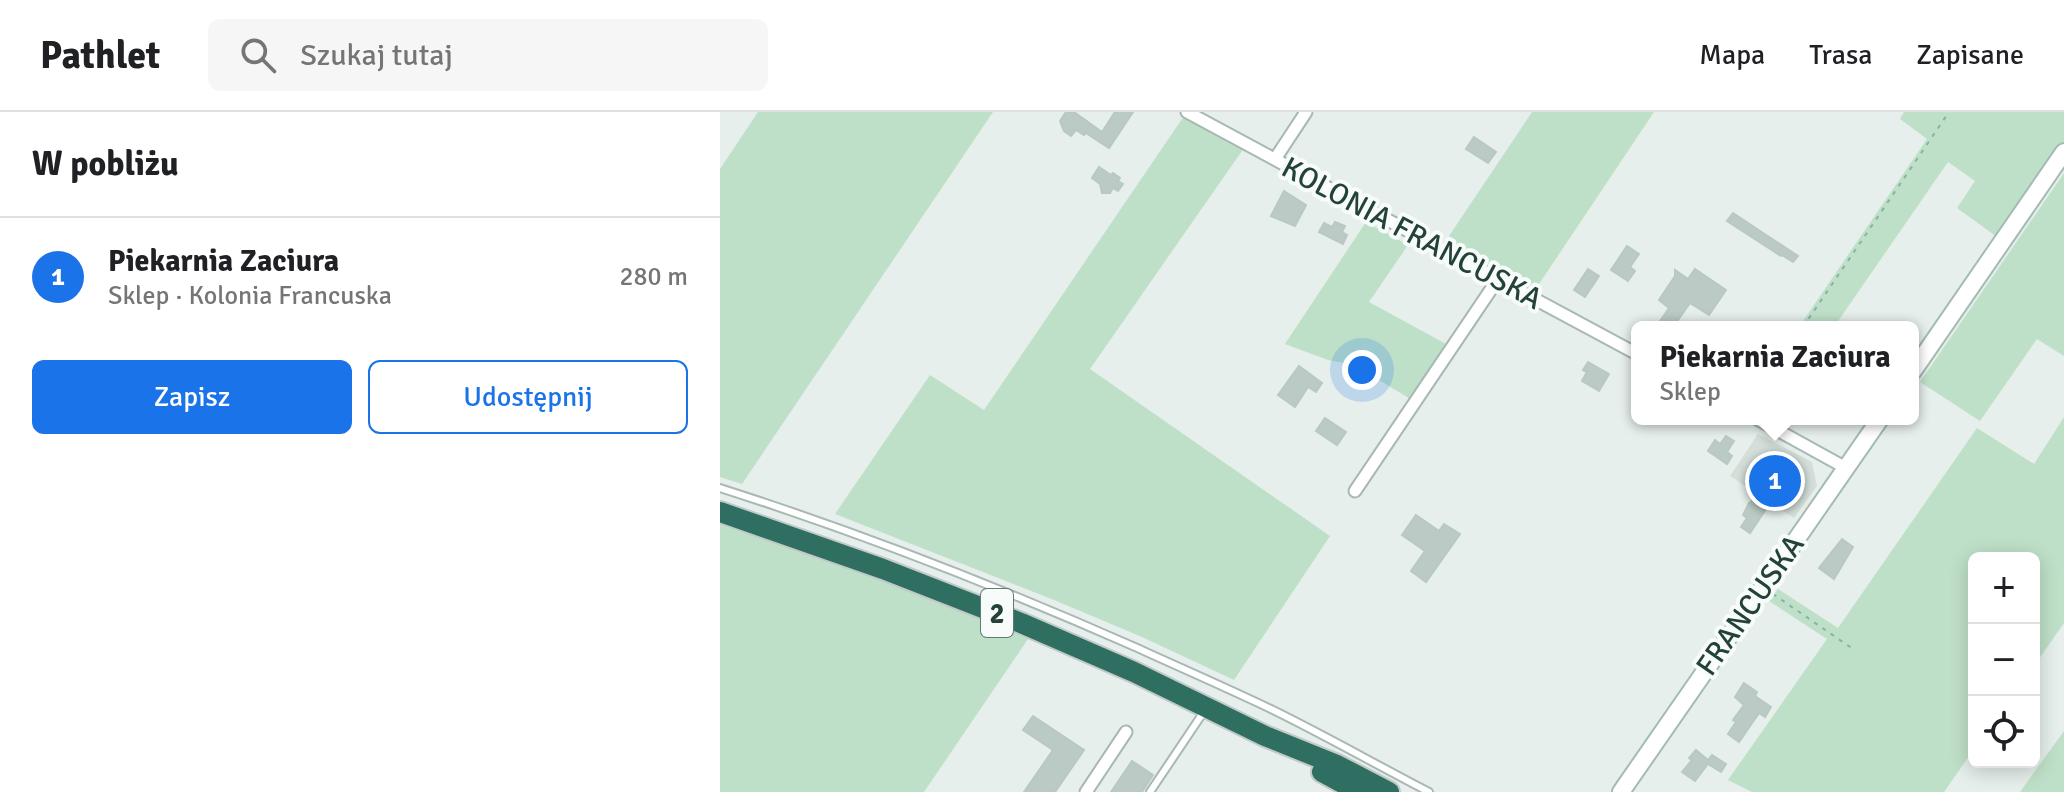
<!DOCTYPE html>
<html lang="pl">
<head>
<meta charset="utf-8">
<style>
  :root { --surface:#fff; --page:#f6f6f6; --text:#202124; --muted:#757577; --line:#e0e0e0; --accent:#1a73e8 }
  body { margin:0; font-family:Signika,sans-serif; background:var(--page); color:var(--text) }
  .controls { position:absolute; right:24px; bottom:24px; display:grid; overflow:hidden; border-radius:12px; box-shadow:0 4px 20px #0003 }
  .controls button { width:72px; height:72px; display:grid; place-items:center; padding:0; border:0; border-bottom:2px solid var(--line); background:var(--surface); color:var(--text); font:40px sans-serif }
  .you { position:absolute; left:642px; top:258px; width:28px; height:28px; margin:-20px; border:6px solid #fff; border-radius:50%; background:#1a73e8; box-shadow:0 0 0 12px #1a73e833 }
  .badge { display:grid; place-items:center; width:52px; height:52px; border-radius:50%; background:var(--accent); color:#fff; font-size:26px; font-weight:700 }
  .pin { position:absolute; translate:-50% -50%; border:4px solid #fff; box-shadow:0 2px 8px #0006 }
  .popup { position:absolute; left:911px; top:209px; width:288px; height:104px; box-sizing:border-box; display:grid; place-content:center; border-radius:12px; background:var(--surface); filter:drop-shadow(0 2px 6px #0005); font-size:26px; white-space:nowrap; color:var(--muted) }
  .popup b { font-size:30px; color:var(--text) }
  .popup::after { content:''; position:absolute; left:50%; top:100%; margin-left:-16px; border:16px solid transparent; border-top-color:var(--surface) }
  .list { margin:0; padding:0; list-style:none }
  h2 { display:flex; justify-content:space-between; align-items:center; height:104px; margin:0; padding:0 32px; font-size:34px }
  h2 small { font-size:26px; font-weight:400; color:var(--muted) }
  .list li { display:grid; grid-template-columns:52px 1fr auto; gap:24px; align-items:center; box-sizing:border-box; height:120px; padding:0 32px; border-top:2px solid var(--line) }
  .list b { display:block; font-size:30px; white-space:nowrap }
  .list p { margin:0; font-size:26px; white-space:nowrap; color:var(--muted) }
  .list em { font-size:26px; font-style:normal; color:var(--muted) }
  .actions { display:flex; gap:16px; padding:24px 32px }
  .actions a { flex:1; padding:18px 0; border:2px solid var(--accent); border-radius:12px; text-align:center; font-size:28px; color:var(--accent) }
  .actions .main { background:var(--accent); color:#fff }
  .icon { flex:none; width:44px; height:44px; fill:none; stroke:currentColor; stroke-width:2; stroke-linecap:round; stroke-linejoin:round }
  .map { position:relative; flex:none; width:1344px; height:680px; overflow:hidden }
  header { display:flex; align-items:center; gap:48px; box-sizing:border-box; height:112px; padding:0 40px; background:var(--surface); border-bottom:2px solid var(--line) }
  header strong { font-size:38px }
  nav { display:flex; gap:44px; margin-inline-start:auto; font-size:28px }
  .search { width:560px; height:72px; background:var(--page); display:flex; align-items:center; gap:20px; box-sizing:border-box; padding:0 28px; border-radius:12px; color:var(--muted); font-size:30px }
  main { display:flex }
  aside { flex:1; background:var(--surface) }
  .map>svg:first-child { display:block }
  .built { fill:#d4dfda }
  .green { fill:#bfe0c8 }
  .building { fill:#bbcac4; stroke:#b8c9c2; stroke-width:2 }
  .lines { fill:none; stroke-linecap:round; stroke-linejoin:round }
  .lane-casing { stroke:#a8b8b2; stroke-width:10 }
  .street-casing { stroke:#a8b8b2; stroke-width:15 }
  .secondary-casing { stroke:#a4bbb3; stroke-width:20 }
  .highway-casing { stroke:#c2cac8; stroke-width:24 }
  .path { stroke:#86b3a5; stroke-width:2; stroke-dasharray:4 6; stroke-linecap:butt }
  .lane { stroke:#fff; stroke-width:6 }
  .street { stroke:#fff; stroke-width:11 }
  .secondary { stroke:#fff; stroke-width:16 }
  .highway { stroke:#2f6f62; stroke-width:20 }
  .labels { text-anchor:middle; stroke-width:8; stroke-linejoin:round; paint-order:stroke }
  .shield { fill:#f7fbf9; stroke:#637a73; stroke-width:2 }
  .shield-label { font-size:28px; font-weight:bold; fill:#24423a }
  .street-label { font-size:30px; fill:#24423a; stroke:#f7fbf9 }
</style>
</head>
<body>
<header>
<strong>Pathlet</strong>
<div class="search"><svg class="icon" aria-label="search" viewBox="0 0 24 24"><circle cx="10" cy="10" r="6"/><path d="M15 15l6 6"/></svg>Szukaj tutaj</div>
<nav><a>Mapa</a><a>Trasa</a><a>Zapisane</a></nav>
</header>
<main>
<aside>
<h2>W pobliżu<small></small></h2>
<ul class="list">
<li><span class="badge">1</span><div><b>Piekarnia Zaciura</b><p>Sklep · Kolonia Francuska</p></div><em>280 m</em></li>
</ul>
<div class="actions"><a class="main">Zapisz</a><a>Udostępnij</a></div>
</aside>
<div class="map">
<svg width="1344" height="680" viewBox="0 0 1344 680">
  <rect width="100%" height="100%" fill="#e6efeb"/>
  <!-- built -->
  <path class="built" d="M1038,322L1092,350L1097,374L1074,406L1010,364Z"/>
  <!-- green -->
  <g class="green">
    <path d="M38,0H273L22,372L0,365V57Z"/>
    <path d="M812,0H934L813,181L723,133Z"/>
    <path d="M1184,0H1344V29L1277,125L1237,96L1255,69L1228,50L1114,215H1079L1207,27L1180,7Z"/>
    <path d="M464,4L524,36L370,257L610,424L514,568L422,525L334,488L115,402L210,263L264,298Z"/>
    <path d="M1344,61V244L1317,227L1260,309L1200,270Z"/>
    <path d="M646,110L688,133L649,190L728,233L692,288L634,253L608,248L565,232Z"/>
    <path d="M1344,305V511L1314,554V446H1254V637L1224,680H1032L1008,668L1107,527L1049,489L1058,477L1118,516L1257,316L1314,352Z"/>
    <path d="M0,413L123,453L221,490L308,527L204,680H0Z"/>
    <path d="M1344,619V680H1300Z"/>
  </g>
  <!-- building -->
  <g class="building">
    <path d="M346,0H354L382,20L395,0H413L389,36L366,21L364,23L356,18L351,24L344,19L340,9Z"/>
    <path d="M754,25L776,40L768,51L746,37Z"/>
    <path d="M379,55L391,63L393,61L400,66L398,69L403,72L398,79L393,76L390,81H382L380,72L372,66Z"/>
    <path d="M564,79L586,93L575,114L551,104Z"/>
    <path d="M1013,101L1078,144L1073,150L1062,143L1061,144L1007,109Z"/>
    <path d="M615,110L625,114L622,120L627,123L623,132L599,120L604,111L612,115Z"/>
    <path d="M907,134L919,142L910,155L915,159L908,169L891,158Z"/>
    <path d="M868,157L879,164L865,185L854,178Z"/>
    <path d="M975,157L1006,178L989,203L970,191L953,215H936L949,196L939,188L955,164V158L968,167Z"/>
    <path d="M868,250L889,262L879,279L862,269L867,260L863,258Z"/>
    <path d="M579,254L602,271L596,280L588,275L575,295L558,283Z"/>
    <path d="M605,306L626,320L617,333L596,319Z"/>
    <path d="M1006,324L1014,329L1007,340L1012,344L1007,352L988,339L995,328L1000,332Z"/>
    <path d="M1044,345L1081,370L1065,393L1054,385L1030,421L1021,415L1027,406L1023,403L1029,391L1031,390L1041,376L1029,368Z"/>
    <path d="M696,403L719,419L724,412L740,422L706,470L691,459L705,439L682,423Z"/>
    <path d="M1122,427L1133,435L1114,467L1099,456Z"/>
    <path d="M1024,571L1037,580L1035,584L1051,595L1045,605L1039,601L1019,630L1008,622L1016,610L1013,608L1024,593L1015,585Z"/>
    <path d="M313,604L364,638L335,680H304L333,638L303,618Z"/>
    <path d="M976,638L988,648L992,643L1006,652L1001,660L988,652L975,669L962,660L972,648L969,646Z"/>
    <path d="M412,649L433,663L422,680H391Z"/>
  </g>
  <g class="lines">
    <defs>
      <g id="lane">
        <path d="M0,376C141,421 279,475 415,535C461,556 507,576 553,598C606,624 657,653 709,680"/>
        <path d="M430,680L485,598"/>
      </g>
      <g id="street">
        <path d="M467,0L917,242"/>
        <path d="M555,47L586,0"/>
        <path d="M1037,307L1126,356"/>
        <path d="M635,379L778,167"/>
        <path d="M366,680L406,620"/>
      </g>
      <g id="secondary">
        <path d="M1193,259L1344,40"/>
        <path d="M901,680L1160,307"/>
      </g>
      <g id="highway">
        <path d="M0,400L163,457L301,511L414,560L545,624L617,653L669,680"/>
        <path d="M602,660L639,680"/>
      </g>
    </defs>
    <!-- lane casing -->
    <use href="#lane" class="lane-casing"/>
    <!-- street casing -->
    <use href="#street" class="street-casing"/>
    <!-- secondary casing -->
    <use href="#secondary" class="secondary-casing"/>
    <!-- highway casing -->
    <use href="#highway" class="highway-casing"/>
    <!-- path -->
    <g class="path">
      <path d="M1083,215L1229,0"/>
      <path d="M1053,482L1133,537"/>
    </g>
    <!-- lane -->
    <use href="#lane" class="lane"/>
    <!-- street -->
    <use href="#street" class="street"/>
    <!-- secondary -->
    <use href="#secondary" class="secondary"/>
    <!-- highway -->
    <use href="#highway" class="highway"/>
  </g>
  <g class="labels">
    <!-- shield labels -->
    <rect class="shield" x="261" y="477" width="32" height="48" rx="6"/>
    <g class="shield-label">
      <text x="277" y="511">2</text>
    </g>
    <!-- street labels -->
    <g class="street-label">
      <text transform="translate(692 121) rotate(28)" y="10">KOLONIA FRANCUSKA</text>
      <text transform="translate(1030 493) rotate(-55)" y="10">FRANCUSKA</text>
    </g>
  </g>
</svg>
<div class="controls">
<button>+</button>
<button>−</button>
<button><svg class="icon" aria-label="locate" viewBox="0 0 24 24"><circle cx="12" cy="12" r="6"/><path d="M12 2v4M12 18v4M2 12h4M18 12h4"/></svg></button>
</div>
<div class="you"></div>
<div class="pin badge" style="left:1055px;top:369px">1</div>
<div class="popup"><b>Piekarnia Zaciura</b>Sklep</div>
</div>
</main>
</body>
</html>
